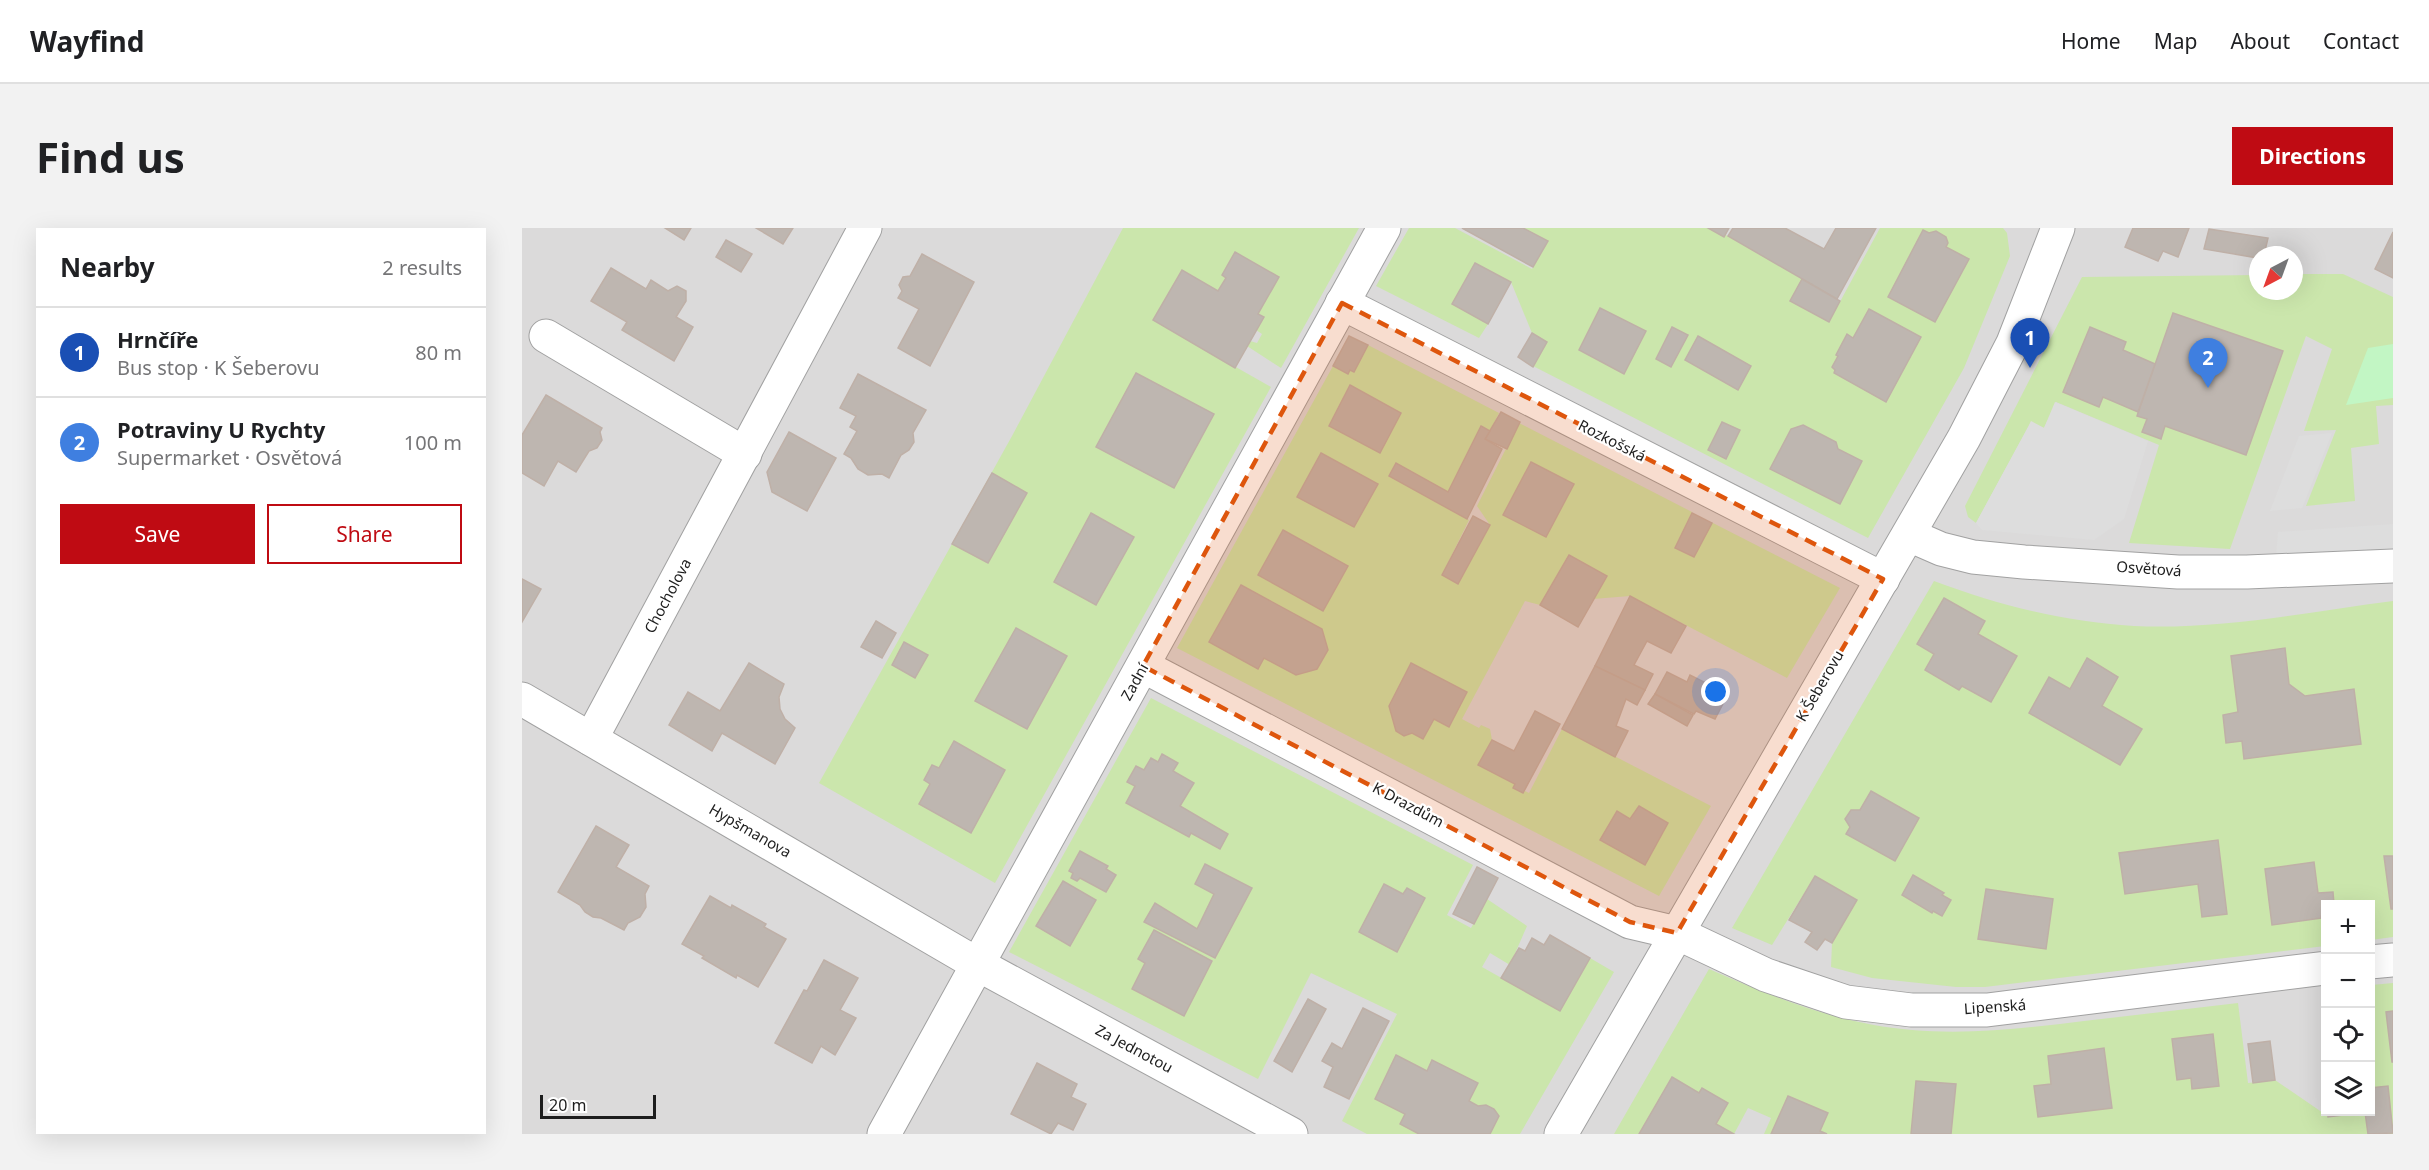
<!DOCTYPE html>
<html lang="en">
<head>
<meta charset="utf-8">
<style>
  :root { --surface:#fff; --page:#f2f2f2; --text:#202124; --muted:#757577; --line:#e0e0e0; --accent:#bf0b13 }
  body { margin:0; font-family:"Noto Sans",sans-serif; background:var(--page); color:var(--text) }
  .controls { position:absolute; right:18px; bottom:18px; display:grid; overflow:hidden; border-radius:0px; box-shadow:0 6px 24px #0002 }
  .controls button { width:54px; height:54px; display:grid; place-items:center; padding:0; border:0; border-bottom:2px solid var(--line); background:var(--surface); color:var(--text); font:30px sans-serif }
  .compass { position:absolute; left:1727px; top:18px; width:54px; height:54px; border-radius:50%; background:var(--surface); box-shadow:0 6px 24px #0002; rotate:221deg }
  .scale { position:absolute; left:18px; bottom:15px; width:116px; box-sizing:border-box; padding-left:6px; border:3px solid #1d1d1d; border-top:0; font-size:16px; line-height:21px; white-space:nowrap; color:#1d1d1d; -webkit-text-stroke:4px #fff; paint-order:stroke }
  .you { position:absolute; left:1194px; top:464px; width:21px; height:21px; margin:-15px; border:4px solid #fff; border-radius:50%; background:#1a73e8; box-shadow:0 0 0 9px #1a73e833 }
  .badge { display:grid; place-items:center; width:39px; height:39px; border-radius:50%; background:var(--accent); color:#fff; font-size:20px; font-weight:700 }
  .pin { position:absolute; translate:-50% -50px; filter:drop-shadow(0 2px 3px #0008) }
  .pin::after { content:''; position:absolute; top:32px; width:21px; height:18px; background:inherit; clip-path:polygon(0 0,100% 0,50% 100%) }
  .list { margin:0; padding:0; list-style:none }
  h2 { display:flex; justify-content:space-between; align-items:center; height:78px; margin:0; padding:0 24px; font-size:26px }
  h2 small { font-size:20px; font-weight:400; color:var(--muted) }
  .list li { display:grid; grid-template-columns:39px 1fr auto; gap:18px; align-items:center; box-sizing:border-box; height:90px; padding:0 24px; border-top:2px solid var(--line) }
  .list b { display:block; font-size:22px; white-space:nowrap }
  .list p { margin:0; font-size:20px; white-space:nowrap; color:var(--muted) }
  .list em { font-size:20px; font-style:normal; color:var(--muted) }
  .actions { display:flex; gap:12px; padding:18px 24px }
  .actions a { flex:1; padding:14px 0; border:2px solid var(--accent); border-radius:0px; text-align:center; font-size:21px; color:var(--accent) }
  .actions .main { background:var(--accent); color:#fff }
  .icon { flex:none; width:33px; height:33px; fill:none; stroke:currentColor; stroke-width:2; stroke-linecap:round; stroke-linejoin:round }
  .map { position:relative; flex:none; width:1871px; height:906px; overflow:hidden; border-radius:0px }
  header { display:flex; align-items:center; gap:36px; box-sizing:border-box; height:84px; padding:0 30px; background:var(--surface); border-bottom:2px solid var(--line) }
  header strong { font-size:28px }
  nav { display:flex; gap:33px; margin-inline-start:auto; font-size:21px }
  .intro { display:flex; align-items:center; justify-content:space-between; box-sizing:border-box; height:144px; padding:0 36px }
  h1 { margin:0; font-size:42px }
  .button { padding:15px 27px; border-radius:0px; background:var(--accent); color:#fff; font-size:21px; font-weight:700 }
  main { display:flex; gap:36px; padding:0 36px }
  aside { flex:1; background:var(--surface); border-radius:0px; box-shadow:0 6px 24px #0002 }
  .map>svg:first-child { display:block }
  .residential { fill:#dbdada; fill-rule:evenodd }
  .grass { fill:#cbe6ac }
  .park { fill:#c2f6c4 }
  .parking { fill:#ddd }
  .building { fill:#beb6b0; stroke:#bfb0a7; stroke-width:1.5 }
  .lines { fill:none; stroke-linecap:round; stroke-linejoin:round }
  .minor-casing { stroke:#a1a1a1; stroke-width:35 }
  .minor { stroke:#fff; stroke-width:33 }
  .marked { fill:#de560d; fill-opacity:0.2; stroke:#de560d; stroke-width:4.5; stroke-dasharray:12 8; stroke-linejoin:round }
  .labels { text-anchor:middle; stroke-width:4.5; stroke-linejoin:round; paint-order:stroke }
  .street-label { font-size:15px; fill:#1d1d1d; stroke:#fff }
</style>
</head>
<body>
<header>
<strong>Wayfind</strong>
<nav><a>Home</a><a>Map</a><a>About</a><a>Contact</a></nav>
</header>
<div class="intro"><h1>Find us</h1><a class="button">Directions</a></div>
<main>
<aside>
<h2>Nearby<small>2 results</small></h2>
<ul class="list">
<li><span class="badge" style="background:#1a4fb4">1</span><div><b>Hrnčíře</b><p>Bus stop · K Šeberovu</p></div><em>80 m</em></li>
<li><span class="badge" style="background:#3f7fe0">2</span><div><b>Potraviny U Rychty</b><p>Supermarket · Osvětová</p></div><em>100 m</em></li>
</ul>
<div class="actions"><a class="main">Save</a><a>Share</a></div>
</aside>
<div class="map">
<svg width="1871" height="906" viewBox="0 0 1871 906">
  <rect width="100%" height="100%" fill="#eeeae4"/>
  <!-- residential -->
  <path class="residential" d="M0,0H1871V906H0ZM1736,27H1772V63H1736ZM1804,676H1848V884H1804Z"/>
  <!-- grass -->
  <g class="grass">
    <path d="M601,0H837L759,140L725,118L728,113L735,115L740,106L734,102L742,89L736,86L757,49L713,24L700,47L704,50L696,63L660,42L631,92L749,159L473,655L297,555L490,208Z"/>
    <path d="M887,0H933L1010,41L1026,13L1001,0H1186L1206,8L1280,51L1268,73L1307,94L1358,0H1481L1485,5L1488,28L1442,140L1346,310L1011,138L1025,114L1010,105L989,54L953,35L966,96L957,110L854,58Z"/>
    <path d="M1772,46H1821L1871,69V177L1854,178L1857,216L1829,220L1833,273L1784,278L1814,202L1782,203L1810,121L1784,108L1708,321L1607,315L1637,217L1534,174L1522,200L1509,194L1454,295L1446,289L1443,278L1560,49L1736,47V63H1772Z"/>
    <path d="M846,117L977,185L968,203L959,198L926,264L874,235L867,247L947,292L920,347L936,356L968,297L955,278L997,195L1170,284L1153,320L1172,329L1189,294L1318,360L1265,450L1108,368L1071,371L1085,348L1047,327L1018,377L1003,373L940,491L957,500L959,497L968,501L970,512L957,537L993,556L991,560L1001,565L1003,563L1007,565L1040,501L1189,578L1137,668L655,420L811,138L826,146L828,142L832,144Z"/>
    <path d="M1412,353C1476,377 1542,394 1612,398C1698,402 1786,384 1871,373V709L1849,712L1848,676H1804L1803,718L1463,759H1434L1350,750L1309,739L1310,715L1335,672L1293,648L1250,717L1210,700Z"/>
    <path d="M629,470L951,637L925,687L949,700L965,671L1005,698L988,737L968,725L960,739L1038,783L1068,730L1092,744L998,906H845L820,893L875,786L789,745L736,851L487,724Z"/>
    <path d="M1187,741C1254,770 1317,796 1390,802C1448,807 1505,800 1562,793C1614,787 1665,781 1716,775L1726,855L1753,852L1807,889L1833,884H1848L1849,757L1871,755V906H1242L1249,890L1226,880L1212,906L1194,896L1180,860L1177,865L1150,849L1117,906H1092Z"/>
  </g>
  <!-- park -->
  <path class="park" d="M1871,116V170L1824,177L1846,120Z"/>
  <!-- parking -->
  <g class="parking">
    <path d="M1533,174L1626,213L1602,291L1572,312L1460,302L1454,295L1506,199L1509,193L1522,200Z"/>
    <path d="M1810,205L1780,280L1748,283L1777,208Z"/>
    <path d="M1871,296V321L1754,328L1756,304Z"/>
  </g>
  <!-- building -->
  <g class="building">
    <path d="M143,0H169L162,12Z"/>
    <path d="M234,0H271L261,16Z"/>
    <path d="M940,0H1001L1026,13L1011,39Z"/>
    <path d="M1186,0H1207L1202,9Z"/>
    <path d="M1211,0H1263L1302,21L1314,0H1354L1315,71L1206,8Z"/>
    <path d="M1611,0H1667L1656,29L1641,23L1636,33L1603,19Z"/>
    <path d="M1687,1L1746,10L1742,27H1736V30L1682,21Z"/>
    <path d="M1401,2L1407,5L1414,3L1424,9L1426,15L1424,19L1447,31L1413,94L1366,69Z"/>
    <path d="M1871,4V50L1853,41Z"/>
    <path d="M204,12L230,26L219,44L194,29Z"/>
    <path d="M713,24L757,49L736,86L742,89L713,140L631,92L660,42L696,63L704,50L700,47Z"/>
    <path d="M400,26L452,54L408,138L376,120L397,81L376,70L380,63L377,57L381,49L388,48Z"/>
    <path d="M953,35L989,54L966,96L930,76Z"/>
    <path d="M89,40L124,61L129,52L146,63L155,58L164,63V73L154,89L171,99L152,133L100,102L105,94L69,73Z"/>
    <path d="M1280,51L1318,73L1307,94L1268,73Z"/>
    <path d="M1078,80L1124,103L1102,146L1057,122Z"/>
    <path d="M1347,81L1399,109L1364,174L1312,145L1313,142L1310,139L1316,128L1314,127L1325,106L1331,110Z"/>
    <path d="M1651,85L1761,123L1724,227L1643,198L1639,211L1620,204L1625,191L1615,188Z"/>
    <path d="M1150,99L1166,107L1149,139L1134,131Z"/>
    <path d="M1568,99L1604,114L1601,122L1633,136L1616,184L1581,169L1577,179L1541,164Z"/>
    <path d="M1010,105L1025,114L1011,139L996,129Z"/>
    <path d="M827,108L846,117L832,144L828,142L826,146L811,138Z"/>
    <path d="M1176,108L1229,138L1216,162L1163,132Z"/>
    <path d="M614,145L692,186L652,260L574,219Z"/>
    <path d="M336,146L404,182L391,205L392,214L387,222L379,227L367,250L360,246L346,247L336,241L329,230L322,226L335,203L328,199L334,188L318,180Z"/>
    <path d="M828,157L879,185L858,225L807,198Z"/>
    <path d="M24,167L80,200L78,204L80,212L75,220L67,223L54,244L36,233L22,258L0,245V207Z"/>
    <path d="M979,184L998,194L985,221L963,211Z"/>
    <path d="M1200,194L1218,202L1204,231L1186,222Z"/>
    <path d="M1281,197L1314,214L1316,221L1340,233L1318,276L1248,241L1269,201Z"/>
    <path d="M959,198L968,203L963,211L980,221L945,291L867,248L874,235L926,264Z"/>
    <path d="M267,204L314,230L285,283L250,264L245,244Z"/>
    <path d="M799,225L856,256L832,299L775,269Z"/>
    <path d="M1009,234L1052,256L1024,309L981,287Z"/>
    <path d="M470,245L505,265L466,335L430,316Z"/>
    <path d="M569,285L612,309L574,377L532,354Z"/>
    <path d="M1170,285L1190,295L1172,329L1153,320Z"/>
    <path d="M951,288L968,297L936,356L920,347Z"/>
    <path d="M761,302L826,338L801,383L736,347Z"/>
    <path d="M1047,327L1085,348L1056,399L1018,377Z"/>
    <path d="M0,351L19,361L0,394Z"/>
    <path d="M719,357L800,401L806,422L795,441L774,447L742,430L736,441L687,414Z"/>
    <path d="M1108,368L1164,398L1149,425L1125,413L1112,437L1131,446L1123,462L1073,438Z"/>
    <path d="M1422,370L1463,393L1456,406L1495,428L1469,474L1440,458L1437,462L1403,442L1412,426L1395,416Z"/>
    <path d="M354,393L374,405L360,430L339,419Z"/>
    <path d="M494,400L545,428L505,501L453,473Z"/>
    <path d="M382,414L406,427L393,450L370,437Z"/>
    <path d="M1763,420L1767,456L1783,468L1832,461L1839,516L1722,531L1720,513L1704,515L1701,487L1716,484L1709,428Z"/>
    <path d="M1565,430L1596,449L1580,478L1620,501L1598,537L1507,485L1527,449L1548,461Z"/>
    <path d="M227,435L262,456L257,469L258,481L263,491L273,500L253,536L200,505L190,523L147,497L166,464L198,483Z"/>
    <path d="M889,435L945,464L927,499L912,491L901,511L890,505L882,508L874,503L867,478Z"/>
    <path d="M1073,438L1123,462L1115,477L1104,471L1094,498L1106,503L1093,529L1040,501Z"/>
    <path d="M1145,444L1165,454L1168,447L1206,466L1193,491L1174,483L1172,486L1133,466Z"/>
    <path d="M1133,466L1171,487L1165,498L1126,476Z"/>
    <path d="M1013,483L1038,496L1001,565L991,560L993,556L956,537L970,512L992,523Z"/>
    <path d="M432,513L483,542L449,605L397,576L408,556L402,552L410,537L417,540Z"/>
    <path d="M640,526L656,535L651,543L672,555L658,578L706,606L698,621L669,605L667,609L604,575L613,558L605,554L614,538L622,542L629,530L636,534Z"/>
    <path d="M1349,563L1397,590L1373,633L1324,606L1328,599L1323,591L1329,582H1338Z"/>
    <path d="M1117,578L1146,595L1123,637L1078,612L1095,583L1108,591Z"/>
    <path d="M74,598L107,617L94,639L127,658L123,666L124,679L118,689L106,695L102,702L79,690L71,689L63,684L58,677L36,664Z"/>
    <path d="M1696,612L1705,686L1680,689L1676,656L1603,666L1597,625Z"/>
    <path d="M558,623L586,638L584,641L594,647L584,664L558,650L555,653L549,650L551,645L547,643Z"/>
    <path d="M1862,628H1871V681H1869Z"/>
    <path d="M1792,634L1796,665L1811,664L1812,676H1804V687L1799,688V690L1750,697L1743,641Z"/>
    <path d="M683,636L730,660L693,730L622,694L633,675L675,701L692,666L673,656Z"/>
    <path d="M955,639L976,650L952,696L931,686Z"/>
    <path d="M1391,647L1422,665L1420,667L1429,672L1420,688L1411,683L1410,685L1380,667Z"/>
    <path d="M1293,648L1335,672L1310,715L1303,711L1295,722L1283,714L1290,704L1267,692Z"/>
    <path d="M541,653L574,672L548,718L514,698Z"/>
    <path d="M862,656L881,666L885,660L903,670L875,724L837,704Z"/>
    <path d="M1464,661L1531,671L1524,721L1456,711Z"/>
    <path d="M188,668L209,680L210,677L244,696L242,699L264,711L236,759L215,747L214,750L180,730L182,728L160,716Z"/>
    <path d="M632,702L690,733L662,788L610,761L623,735L616,731Z"/>
    <path d="M1028,707L1068,730L1038,783L979,750L997,720L1003,723L1010,710L1022,717Z"/>
    <path d="M302,732L336,750L318,782L334,790L313,827L299,818L290,835L253,815L282,762L285,763Z"/>
    <path d="M786,771L804,781L770,844L752,833Z"/>
    <path d="M841,780L867,793L827,871L802,859L811,839L800,833L810,815L820,821Z"/>
    <path d="M1871,783V834H1870L1864,784Z"/>
    <path d="M1691,806L1697,858L1670,861L1669,850L1655,852L1650,811Z"/>
    <path d="M1748,813L1753,852L1731,855L1726,816Z"/>
    <path d="M1582,820L1590,880L1516,889L1512,858L1529,856L1526,828Z"/>
    <path d="M874,827L905,843L910,832L956,855L947,873L956,878L964,877L972,881L977,888L968,906H897L878,896L883,886L853,871Z"/>
    <path d="M515,835L555,856L549,869L564,876L551,902L536,895L529,906L489,886Z"/>
    <path d="M1150,849L1177,865L1180,860L1206,875L1194,896L1212,906H1117Z"/>
    <path d="M1394,853L1434,856L1429,906H1389Z"/>
    <path d="M1866,858L1871,905L1846,906L1843,884H1848V860Z"/>
    <path d="M1266,868L1306,885L1298,903L1305,906H1249Z"/>
    <path d="M1806,884H1837L1838,885L1806,889Z"/>
  </g>
  <g class="lines">
    <defs>
      <g id="minor">
        <path d="M820,75L1361,351"/>
        <path d="M24,108L223,226"/>
        <path d="M1387,307L1419,321L1451,329L1502,334L1656,344H1725L1871,338"/>
        <path d="M621,438L1108,694L1155,705L1244,747L1324,774L1389,782H1465L1804,740"/>
        <path d="M0,471L455,736L769,906"/>
        <path d="M69,511L343,0"/>
        <path d="M1848,734L1871,732"/>
        <path d="M362,906L862,0"/>
        <path d="M1039,906L1442,210L1491,115L1536,0"/>
      </g>
    </defs>
    <!-- minor casing -->
    <use href="#minor" class="minor-casing"/>
    <!-- minor -->
    <use href="#minor" class="minor"/>
  </g>
  <!-- marked area -->
  <path class="marked" d="M820,75L1361,351L1155,705L1108,694L621,438Z"/>
  <g class="labels">
    <!-- street labels -->
    <g class="street-label">
      <text transform="translate(1090 213) rotate(27)" y="5">Rozkošská</text>
      <text transform="translate(1627 341) rotate(4)" y="5">Osvětová</text>
      <text transform="translate(146 368) rotate(-62)" y="5">Chocholova</text>
      <text transform="translate(613 454) rotate(-61)" y="5">Zadní</text>
      <text transform="translate(1298 458) rotate(-60)" y="5">K Šeberovu</text>
      <text transform="translate(886 577) rotate(28)" y="5">K Drazdům</text>
      <text transform="translate(228 603) rotate(30)" y="5">Hypšmanova</text>
      <text transform="translate(1473 779) rotate(-4)" y="5">Lipenská</text>
      <text transform="translate(612 821) rotate(28)" y="5">Za Jednotou</text>
    </g>
  </g>
</svg>
<div class="controls">
<button>+</button>
<button>−</button>
<button><svg class="icon" aria-label="locate" viewBox="0 0 24 24"><circle cx="12" cy="12" r="6"/><path d="M12 2v4M12 18v4M2 12h4M18 12h4"/></svg></button>
<button><svg class="icon" aria-label="layers" viewBox="0 0 24 24"><path d="M12 4l9 5-9 5-9-5zM3 14l9 5 9-5"/></svg></button>
</div>
<svg class="compass" viewBox="-18 -18 36 36"><path d="M0-13l5 13h-10z" fill="#e53935"/><path d="M0 13l5-13h-10z" fill="#757577"/></svg>
<div class="scale">20 m</div>
<div class="you"></div>
<div class="pin badge" style="left:1508px;top:140px;background:#1a4fb4">1</div>
<div class="pin badge" style="left:1686px;top:160px;background:#3f7fe0">2</div>
</div>
</main>
</body>
</html>
